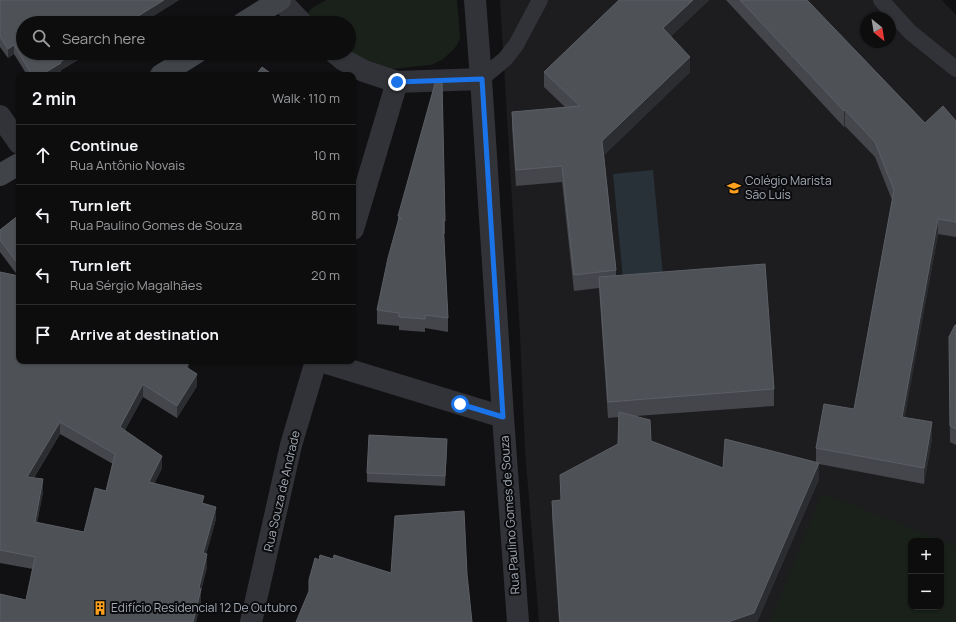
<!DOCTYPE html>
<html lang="en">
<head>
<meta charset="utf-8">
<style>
  :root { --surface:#0d0d0e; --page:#1b1b1c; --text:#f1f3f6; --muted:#9a9c9e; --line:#2d2d2e }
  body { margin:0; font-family:Manrope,sans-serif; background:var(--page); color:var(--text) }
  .controls { position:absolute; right:12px; bottom:12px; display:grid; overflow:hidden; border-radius:8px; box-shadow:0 1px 3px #0004 }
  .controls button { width:36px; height:36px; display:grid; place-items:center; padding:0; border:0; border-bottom:1px solid var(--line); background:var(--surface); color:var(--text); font:20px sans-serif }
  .compass { position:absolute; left:860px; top:12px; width:36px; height:36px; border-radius:50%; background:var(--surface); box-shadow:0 1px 3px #0004; rotate:150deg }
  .stop { position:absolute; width:12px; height:12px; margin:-9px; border:3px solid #1a73e8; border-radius:50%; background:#fff }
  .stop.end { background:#1a73e8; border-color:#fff; box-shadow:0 1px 4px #0008 }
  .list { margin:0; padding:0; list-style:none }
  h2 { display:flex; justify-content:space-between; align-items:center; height:52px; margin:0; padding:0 16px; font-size:17px }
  h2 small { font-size:13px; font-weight:400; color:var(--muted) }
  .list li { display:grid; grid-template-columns:26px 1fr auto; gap:12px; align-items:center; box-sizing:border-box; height:60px; padding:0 16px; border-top:1px solid var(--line) }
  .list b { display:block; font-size:15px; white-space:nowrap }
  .list p { margin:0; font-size:13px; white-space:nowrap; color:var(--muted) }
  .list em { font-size:13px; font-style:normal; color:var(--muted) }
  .icon { flex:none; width:22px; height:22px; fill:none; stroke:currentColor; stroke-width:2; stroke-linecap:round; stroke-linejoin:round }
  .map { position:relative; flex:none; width:956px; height:622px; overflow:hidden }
  .search { position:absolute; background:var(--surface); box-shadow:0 1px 3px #0004; left:16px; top:16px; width:340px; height:44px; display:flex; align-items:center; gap:10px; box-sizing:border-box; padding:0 14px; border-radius:22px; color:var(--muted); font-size:15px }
  .panel { position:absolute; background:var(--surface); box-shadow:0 1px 3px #0004; left:16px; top:72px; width:340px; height:292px; border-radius:8px }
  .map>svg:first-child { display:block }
  .built { fill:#1d1d20; fill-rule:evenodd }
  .green { fill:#19211a; fill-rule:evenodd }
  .water { fill:#273137 }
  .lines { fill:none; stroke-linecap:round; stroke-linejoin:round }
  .service { stroke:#323338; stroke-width:16 }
  .minor { stroke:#323338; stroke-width:22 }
  .tertiary { stroke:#323338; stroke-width:22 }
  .secondary { stroke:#404348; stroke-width:22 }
  .wall { fill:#44464b; fill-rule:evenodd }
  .shaded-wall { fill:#2b2d30 }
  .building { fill:#4e5156; stroke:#5b5f65; fill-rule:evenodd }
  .route { stroke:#1a73e8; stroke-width:5 }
  .labels { text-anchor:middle; stroke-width:4; stroke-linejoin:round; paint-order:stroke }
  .poi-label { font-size:12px; fill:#a1a9b5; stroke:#0c0c0e; text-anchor:start }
  .street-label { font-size:12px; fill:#a1a9b5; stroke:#0c0c0e }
</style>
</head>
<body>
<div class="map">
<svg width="956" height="622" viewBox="0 0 956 622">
  <rect width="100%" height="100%" fill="#111113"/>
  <!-- built -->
  <path class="built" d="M500,0H942L956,15V622H539L525,450L520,334ZM866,18H890V42H866ZM911,541H941V607H911Z"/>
  <!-- green -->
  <g class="green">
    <path d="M326,0H457L460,38L458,43L454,49L442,60L431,65L410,67L384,70L349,52V23H311L308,14L309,11L312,8Z"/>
    <path d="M822,493L956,546V622H770ZM911,541H941V607H911Z"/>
  </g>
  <!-- water -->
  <path class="water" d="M653,170L663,275L623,279L613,174Z"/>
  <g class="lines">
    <!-- service -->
    <g class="service">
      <path d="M881,0L910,32L956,69"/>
      <path d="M481,79L505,59L516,45L540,0"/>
    </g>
    <!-- minor -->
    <g class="minor">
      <path d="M280,0L302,23"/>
      <path d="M475,0L481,79L503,417"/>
      <path d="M335,53L342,59L364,71L397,82L481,79"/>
      <path d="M353,229L397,82"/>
      <path d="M251,622L291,445L316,361"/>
    </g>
    <!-- tertiary -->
    <g class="tertiary">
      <path d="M0,116L19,143"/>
      <path d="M320,361L503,417L518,622"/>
    </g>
    <!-- secondary -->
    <g class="secondary">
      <path d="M243,23L280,0"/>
      <path d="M161,75L196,53"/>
      <path d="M0,175L19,164"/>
    </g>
  </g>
  <!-- wall -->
  <g class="wall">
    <path d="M0,0H179L142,23H23V53H90L61,70V72L56,75H27L14,54L8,58L0,47Z"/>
    <path d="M619,0H709L671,36L690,72L604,155L616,270V275L774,389V406L636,416L651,441L723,468L816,462V448L854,409L892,200L875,157L845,126L844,127L726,0H807L925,123L956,121V237L938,234L904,418L932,438L924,484L819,464V479L757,622H559L552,516V501L561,500L618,444L619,417L608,418L599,288L574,291L562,182L516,186L512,127V112L565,107L544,87V72Z"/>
    <path d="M19,215V361L189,369L197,386L177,418L143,397L125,430L162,468L154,484L204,504L216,519L206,554L207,567L201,591V601L196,622H0L26,600L33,569L0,563V272L18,276L0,252V230ZM60,434L113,464L106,491L84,532L37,523L43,492L34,478Z"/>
    <path d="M398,216L445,221V234H444L448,318V332L425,328V332L399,330V326L377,324V310L398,224Z"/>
    <path d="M956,325V445L950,442L949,353Z"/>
    <path d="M447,448L445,486L367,482V473Z"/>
  </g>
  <!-- shaded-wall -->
  <g class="shaded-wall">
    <path d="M164,0H179L142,23H127Z"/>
    <path d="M693,0H709L663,44V28Z"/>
    <path d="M14,45V54L8,58V49Z"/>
    <path d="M75,53H90L61,70V72L56,75H41L60,62Z"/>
    <path d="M690,57V72L602,157V141Z"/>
    <path d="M845,110V126L844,127V111Z"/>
    <path d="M938,219V234L902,433V417Z"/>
    <path d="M189,363V375L186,367Z"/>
    <path d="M197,374V386L177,418V406Z"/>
    <path d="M143,384V397L120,439V427Z"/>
    <path d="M60,422V434L27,489V477Z"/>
    <path d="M932,422V438L924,484V468Z"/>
    <path d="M447,439V448L445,486V476Z"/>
    <path d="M162,456V468L149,495V482Z"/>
    <path d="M819,463V479L757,622H728Z"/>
    <path d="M43,479V492L35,534V522Z"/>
    <path d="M216,507V519L203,566V553Z"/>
    <path d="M207,554V567L201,591V601L196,622H193L199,588Z"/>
  </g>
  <!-- building -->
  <g class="building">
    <path d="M0,0H164L127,23H23V53H75L60,62L61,63L41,75H32L14,45L8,49L0,37V23L2,22L0,20Z"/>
    <path d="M619,0H693L663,28L690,57L602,141L616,270L574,275L562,166L516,170L512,112L580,106L544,72Z"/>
    <path d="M740,0H807L925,123L943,106L956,121V222L938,219L902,417L932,422L924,468L816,448L824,404L854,409L894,190L875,142L845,110L844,111Z"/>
    <path d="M262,67L273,75H256Z"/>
    <path d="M436,80H442L445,221H443L448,318L425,315V319L399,317V313L377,310L388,258L399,218L402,219L399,217L400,216H398Z"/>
    <path d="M19,215V265L0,240V230Z"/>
    <path d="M765,264L774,389L608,402L599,277Z"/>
    <path d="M0,272L19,276V361H186L189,363L186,367L197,374L177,406L143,384L120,427L162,456L149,482L204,496L202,503L216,507L203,553L207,554L199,588L201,589L193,622H0V594L26,600L35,557L0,550ZM60,422L115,454L106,491L95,488L84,532L35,522L43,479L27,477Z"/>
    <path d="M955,325H956V429L950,426L949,337Z"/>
    <path d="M619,412L650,420L651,441L723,468L725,439L819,463L754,613L728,622H560L552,501L561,500L560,475L618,444Z"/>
    <path d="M369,435L447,439L445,476L367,473Z"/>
    <path d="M464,511L467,574L472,622H296L309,591V580L315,558L319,560L320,555L333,559L334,555L391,573L395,516Z"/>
  </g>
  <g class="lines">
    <!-- route -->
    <path class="route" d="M397,82L482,79L503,417L460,404"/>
  </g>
  <!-- icons -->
  <defs>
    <symbol id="school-bare" viewBox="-9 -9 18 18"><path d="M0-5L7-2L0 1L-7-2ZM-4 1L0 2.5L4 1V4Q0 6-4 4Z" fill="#ffa11d" stroke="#0c0c0e" stroke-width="2.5" paint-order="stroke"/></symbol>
    <symbol id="building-bare" viewBox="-9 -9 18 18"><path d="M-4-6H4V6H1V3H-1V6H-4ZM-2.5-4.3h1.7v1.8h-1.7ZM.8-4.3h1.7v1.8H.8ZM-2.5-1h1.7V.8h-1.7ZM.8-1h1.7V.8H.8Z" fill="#ffa11d" stroke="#0c0c0e" stroke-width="2.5" paint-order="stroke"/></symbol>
  </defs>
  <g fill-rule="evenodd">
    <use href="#school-bare" x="724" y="178" width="20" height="20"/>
    <use href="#building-bare" x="90" y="598" width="20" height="20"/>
  </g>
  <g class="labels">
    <!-- poi labels -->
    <g class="poi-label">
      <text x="745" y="185">Colégio Marista<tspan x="745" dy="14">São Luís</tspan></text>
      <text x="111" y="612">Edifício Residencial 12 De Outubro</text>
    </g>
    <!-- street labels -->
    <g class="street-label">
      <text transform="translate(282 491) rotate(-77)" y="4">Rua Souza de Andrade</text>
      <text transform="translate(510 515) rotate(-94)" y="4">Rua Paulino Gomes de Souza</text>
    </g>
  </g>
</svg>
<div class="controls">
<button>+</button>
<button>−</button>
</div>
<svg class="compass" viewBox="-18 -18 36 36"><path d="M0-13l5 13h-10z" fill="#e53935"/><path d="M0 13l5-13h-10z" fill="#9a9c9e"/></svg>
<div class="stop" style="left:460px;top:404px"></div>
<div class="stop end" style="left:397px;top:82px"></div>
<div class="search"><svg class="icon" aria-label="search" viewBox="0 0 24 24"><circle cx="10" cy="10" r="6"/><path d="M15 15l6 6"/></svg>Search here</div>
<section class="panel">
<h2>2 min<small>Walk · 110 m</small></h2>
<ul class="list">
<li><svg class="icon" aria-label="ahead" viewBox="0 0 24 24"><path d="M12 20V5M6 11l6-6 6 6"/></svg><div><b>Continue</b><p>Rua Antônio Novais</p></div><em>10 m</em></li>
<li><svg class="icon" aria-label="left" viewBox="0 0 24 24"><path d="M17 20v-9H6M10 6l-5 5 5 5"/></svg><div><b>Turn left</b><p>Rua Paulino Gomes de Souza</p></div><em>80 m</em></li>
<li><svg class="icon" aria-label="left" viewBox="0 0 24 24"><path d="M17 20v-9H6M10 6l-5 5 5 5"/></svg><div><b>Turn left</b><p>Rua Sérgio Magalhães</p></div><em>20 m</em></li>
<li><svg class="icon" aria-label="arrive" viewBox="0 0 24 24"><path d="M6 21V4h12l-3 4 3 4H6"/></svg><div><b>Arrive at destination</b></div></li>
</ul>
</section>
</div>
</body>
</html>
